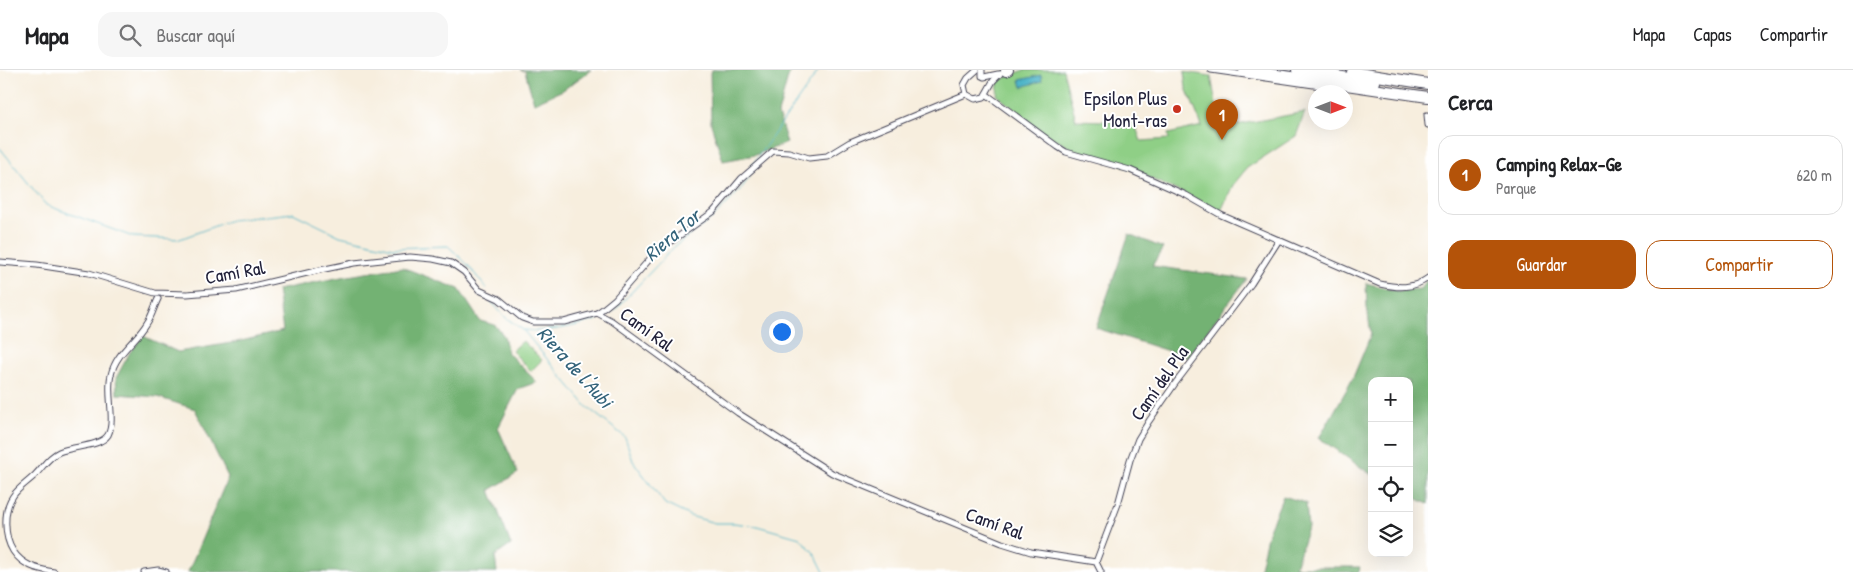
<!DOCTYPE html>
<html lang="es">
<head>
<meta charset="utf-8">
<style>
  :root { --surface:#fff; --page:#f6f6f6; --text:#202124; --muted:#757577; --line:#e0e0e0; --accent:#b45309 }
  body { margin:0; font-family:"Patrick Hand",sans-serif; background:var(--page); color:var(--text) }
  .controls { position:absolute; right:15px; bottom:15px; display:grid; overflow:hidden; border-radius:10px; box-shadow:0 5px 20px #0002 }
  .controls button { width:45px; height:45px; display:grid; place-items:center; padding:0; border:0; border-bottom:1px solid var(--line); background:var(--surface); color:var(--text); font:25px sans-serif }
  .compass { position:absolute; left:1308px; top:15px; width:45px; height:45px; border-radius:50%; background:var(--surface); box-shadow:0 5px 20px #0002; rotate:90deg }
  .you { position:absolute; left:781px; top:261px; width:18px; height:18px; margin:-12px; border:4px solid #fff; border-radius:50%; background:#1a73e8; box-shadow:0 0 0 8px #1a73e833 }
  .badge { display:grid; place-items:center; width:32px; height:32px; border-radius:50%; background:var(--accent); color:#fff; font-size:16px; font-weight:700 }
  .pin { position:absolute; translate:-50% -41px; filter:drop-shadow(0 1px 2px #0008) }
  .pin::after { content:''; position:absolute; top:26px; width:18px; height:15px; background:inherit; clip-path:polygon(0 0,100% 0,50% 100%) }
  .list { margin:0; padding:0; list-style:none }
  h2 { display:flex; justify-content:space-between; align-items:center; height:65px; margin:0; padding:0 20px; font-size:21px }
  h2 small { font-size:16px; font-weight:400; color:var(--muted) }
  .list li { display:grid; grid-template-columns:32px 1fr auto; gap:15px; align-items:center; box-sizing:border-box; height:80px; margin:0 10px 10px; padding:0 10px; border:1px solid var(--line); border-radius:15px }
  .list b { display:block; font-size:19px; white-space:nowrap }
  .list p { margin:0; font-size:16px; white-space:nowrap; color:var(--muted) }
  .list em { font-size:16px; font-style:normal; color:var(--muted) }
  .actions { display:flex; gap:10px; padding:15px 20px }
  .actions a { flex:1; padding:11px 0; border:1px solid var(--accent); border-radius:15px; text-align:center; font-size:18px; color:var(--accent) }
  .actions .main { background:var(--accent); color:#fff }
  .icon { flex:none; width:28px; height:28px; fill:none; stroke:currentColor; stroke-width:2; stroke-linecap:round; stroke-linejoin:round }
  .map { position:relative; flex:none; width:1428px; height:502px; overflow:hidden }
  header { display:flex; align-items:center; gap:30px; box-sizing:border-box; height:70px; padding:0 25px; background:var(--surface); border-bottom:1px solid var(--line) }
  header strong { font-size:24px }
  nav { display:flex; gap:28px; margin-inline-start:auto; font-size:18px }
  .search { width:350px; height:45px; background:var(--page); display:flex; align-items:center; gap:12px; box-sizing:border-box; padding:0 18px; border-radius:15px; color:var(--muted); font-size:19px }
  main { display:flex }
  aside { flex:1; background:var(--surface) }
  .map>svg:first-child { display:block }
  .green { fill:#8fcf86; stroke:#587860 }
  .forest { fill:#73b273; stroke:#4a6a57 }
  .water { fill:#48b2c6; stroke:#356a80 }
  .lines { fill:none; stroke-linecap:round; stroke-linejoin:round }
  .stream { stroke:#48b2c6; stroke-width:1 }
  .minor-casing { stroke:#424153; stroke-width:7 }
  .motorway-casing { stroke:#424153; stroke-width:12 }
  .minor { stroke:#fff; stroke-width:5 }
  .motorway { stroke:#fff; stroke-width:10 }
  .poi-dot { fill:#c8321e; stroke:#fff; stroke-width:2 }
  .labels { text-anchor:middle; stroke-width:4; stroke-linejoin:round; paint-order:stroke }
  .poi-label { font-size:19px; fill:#22223b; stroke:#fff; text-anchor:end }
  .street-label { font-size:19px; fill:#22223b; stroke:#fff }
  .water-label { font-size:20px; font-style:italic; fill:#33637a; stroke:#fff }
</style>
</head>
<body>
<header>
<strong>Mapa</strong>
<div class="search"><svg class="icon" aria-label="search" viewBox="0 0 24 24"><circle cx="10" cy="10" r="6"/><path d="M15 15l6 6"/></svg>Buscar aquí</div>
<nav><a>Mapa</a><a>Capas</a><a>Compartir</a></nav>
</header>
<main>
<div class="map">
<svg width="1428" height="502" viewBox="0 0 1428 502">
  <rect width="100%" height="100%" fill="#fff"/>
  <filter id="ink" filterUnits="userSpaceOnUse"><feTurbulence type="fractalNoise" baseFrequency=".02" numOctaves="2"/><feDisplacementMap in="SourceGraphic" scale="10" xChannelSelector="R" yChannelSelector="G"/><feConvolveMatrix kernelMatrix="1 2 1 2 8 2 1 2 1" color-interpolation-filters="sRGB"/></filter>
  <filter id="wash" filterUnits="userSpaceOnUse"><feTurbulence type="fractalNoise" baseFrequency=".0096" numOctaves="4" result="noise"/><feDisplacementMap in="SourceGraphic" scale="20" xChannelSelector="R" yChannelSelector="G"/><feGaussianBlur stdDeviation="1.12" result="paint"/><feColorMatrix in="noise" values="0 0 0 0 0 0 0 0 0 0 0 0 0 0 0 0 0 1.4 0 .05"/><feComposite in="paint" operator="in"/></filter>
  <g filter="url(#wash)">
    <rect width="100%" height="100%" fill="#f7eede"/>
    <!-- green -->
    <g class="green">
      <path d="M1024,0H1063L1076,50L1134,52L1141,71L1169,69L1168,64L1202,56L1186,18L1184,2L1211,6L1220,58L1305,42L1296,66L1247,98L1233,115L1221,141L1113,91L1072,79L1040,61L997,25L998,12L1000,10Z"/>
      <path d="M523,271L542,290L531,301L512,281Z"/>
    </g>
    <!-- forest -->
    <g class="forest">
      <path d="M520,0H591L563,20L534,33L525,1Z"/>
      <path d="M714,0H790L778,44L787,73L755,85L723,91L711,54L710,2Z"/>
      <path d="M1129,164L1163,178L1152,196L1247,209L1187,287L1096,258Z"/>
      <path d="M402,197L459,219L480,251L495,255L504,266L508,283L537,312L518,319L498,358L518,403L490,420L511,475L495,486L497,502H188L228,407L195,339L157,327L117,324L116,308L130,282L143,266L178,282L237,272L283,261L277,220L336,208Z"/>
      <path d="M1428,209V434L1409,425V311H1372V405L1319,368L1352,310L1371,264L1367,238L1366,213L1397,221L1420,219Z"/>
      <path d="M1283,426L1306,433L1308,458L1295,497H1360L1359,502H1259L1268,462Z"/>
    </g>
    <!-- water -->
    <path class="water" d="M1041,5L1042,11L1022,17L1020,10Z"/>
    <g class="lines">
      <!-- stream -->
      <g class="stream">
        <path d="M0,78L46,135L133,167L180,169L231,150L293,143L340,166L393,178L448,176L467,194L486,218"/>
        <path d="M751,97L819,0"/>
        <path d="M490,230L505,247L523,260L587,337L625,367L633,391L665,434L690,446L715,453H734L757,456L800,468L815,484L824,502"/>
        <path d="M613,242L674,177L716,145L740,120L749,108"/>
        <path d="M524,260C548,263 574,256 597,250"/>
      </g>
    </g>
  </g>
  <g filter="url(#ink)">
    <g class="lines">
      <defs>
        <g id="minor">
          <path d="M977,0L968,8L964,15L966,24L975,29L984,27L993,11L1000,4"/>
          <path d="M982,0V6"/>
          <path d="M1211,0L1334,18"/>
          <path d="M984,7L998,4"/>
          <path d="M986,24L1058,77L1066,82L1130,100L1186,125L1221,145L1380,214C1398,218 1413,219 1428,208"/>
          <path d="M1427,45L1428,55"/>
          <path d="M0,192L37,195L89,203L155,223L187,224L236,220L320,200L354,193L410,187L433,189L451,193L464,202L479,220L499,229L522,248L533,252H564L597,243L604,238L615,229L655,183L713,142L741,109L773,81L789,82L809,88L827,86L850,72L966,24"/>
          <path d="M597,243L612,251L738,343L832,403L1002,473L1031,482L1096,492L1101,502"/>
          <path d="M1096,492L1118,434L1130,390L1138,369L1149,351L1174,315L1251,214L1279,170"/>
          <path d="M54,502C37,499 23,496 13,481C4,467 3,440 13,426C18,418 28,412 35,405C43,397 48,387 59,382C72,376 100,377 108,365C116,350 106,323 111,305C116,282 136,272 147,253C152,246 154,237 158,229"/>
          <path d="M144,502L158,500L166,502"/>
        </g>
        <g id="motorway">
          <path d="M1244,0L1428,27"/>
          <path d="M1297,0L1375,12"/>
          <path d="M1006,1L1008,0"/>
          <path d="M1352,2L1428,14"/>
        </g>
      </defs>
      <!-- minor casing -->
      <use href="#minor" class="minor-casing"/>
      <!-- motorway casing -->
      <use href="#motorway" class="motorway-casing"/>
      <!-- minor -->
      <use href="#minor" class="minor"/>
      <!-- motorway -->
      <use href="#motorway" class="motorway"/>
    </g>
  </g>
  <!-- markers -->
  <circle class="poi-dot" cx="1177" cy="39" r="5"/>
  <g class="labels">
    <!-- poi labels -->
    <g class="poi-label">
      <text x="1167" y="35">Epsilon Plus<tspan x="1167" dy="22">Mont-ras</tspan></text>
    </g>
    <!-- street labels -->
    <g class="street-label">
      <text transform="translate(235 202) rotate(-10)" y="7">Camí Ral</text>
      <text transform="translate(647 259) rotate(36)" y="7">Camí Ral</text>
      <text transform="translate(1159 313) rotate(-55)" y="7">Camí del Pla</text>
      <text transform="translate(995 453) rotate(20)" y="7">Camí Ral</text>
    </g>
    <!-- water labels -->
    <g class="water-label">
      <text transform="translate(672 165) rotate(-41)" y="7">Riera Tor</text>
      <text transform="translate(575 297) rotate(48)" y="7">Riera de l'Aubi</text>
    </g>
  </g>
</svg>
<div class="controls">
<button>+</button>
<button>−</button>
<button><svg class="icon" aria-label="locate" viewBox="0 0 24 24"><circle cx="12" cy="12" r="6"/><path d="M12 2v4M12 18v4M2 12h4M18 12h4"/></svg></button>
<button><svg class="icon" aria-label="layers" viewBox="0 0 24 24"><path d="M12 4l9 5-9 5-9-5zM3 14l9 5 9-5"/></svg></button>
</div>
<svg class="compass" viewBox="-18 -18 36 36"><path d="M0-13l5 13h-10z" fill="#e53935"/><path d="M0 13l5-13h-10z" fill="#757577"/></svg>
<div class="you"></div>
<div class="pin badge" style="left:1222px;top:70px">1</div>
</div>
<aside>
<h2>Cerca<small></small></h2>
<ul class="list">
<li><span class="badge">1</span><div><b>Camping Relax-Ge</b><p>Parque</p></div><em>620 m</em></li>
</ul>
<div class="actions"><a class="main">Guardar</a><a>Compartir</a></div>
</aside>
</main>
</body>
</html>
